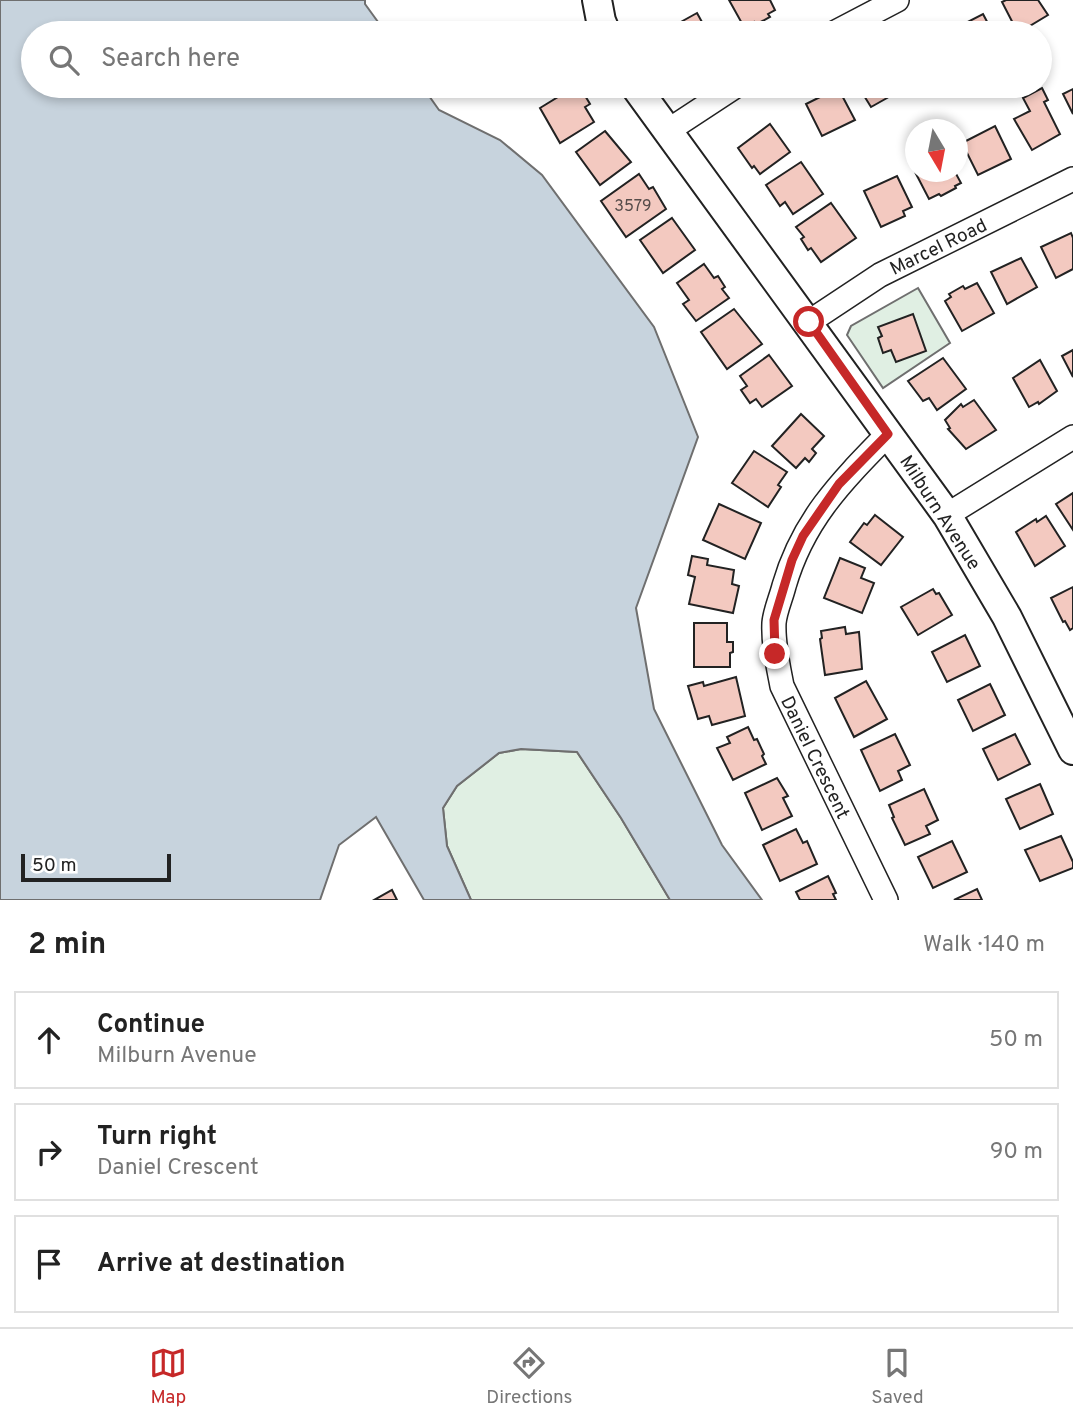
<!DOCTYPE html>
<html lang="en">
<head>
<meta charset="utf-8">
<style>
  :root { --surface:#fff; --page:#f2f2f2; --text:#222; --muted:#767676; --line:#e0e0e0; --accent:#c62828 }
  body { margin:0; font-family:Overpass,sans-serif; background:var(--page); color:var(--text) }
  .compass { position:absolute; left:905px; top:119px; width:63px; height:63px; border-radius:50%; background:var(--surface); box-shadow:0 4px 10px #0003; rotate:170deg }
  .scale { position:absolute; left:21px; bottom:18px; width:150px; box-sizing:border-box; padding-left:7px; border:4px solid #222; border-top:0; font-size:19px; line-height:24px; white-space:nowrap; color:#222; -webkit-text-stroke:5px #fff; paint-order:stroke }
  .stop { position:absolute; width:21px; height:21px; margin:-16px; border:5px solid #c62828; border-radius:50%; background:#fff }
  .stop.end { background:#c62828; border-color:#fff; box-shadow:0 2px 7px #0008 }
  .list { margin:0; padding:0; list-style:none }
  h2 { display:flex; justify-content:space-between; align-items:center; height:91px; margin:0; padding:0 28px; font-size:30px }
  h2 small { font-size:23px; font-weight:400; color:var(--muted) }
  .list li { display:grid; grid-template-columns:46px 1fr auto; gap:21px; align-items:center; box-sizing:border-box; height:98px; margin:0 14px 14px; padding:0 14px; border:2px solid var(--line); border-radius:0px }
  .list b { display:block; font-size:26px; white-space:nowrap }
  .list p { margin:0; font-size:23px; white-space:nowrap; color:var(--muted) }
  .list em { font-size:23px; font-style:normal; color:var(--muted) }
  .icon { flex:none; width:38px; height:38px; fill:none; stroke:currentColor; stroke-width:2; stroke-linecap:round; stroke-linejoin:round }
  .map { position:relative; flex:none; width:1073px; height:900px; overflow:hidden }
  .search { position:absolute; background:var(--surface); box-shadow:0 4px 10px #0003; left:21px; right:21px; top:21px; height:77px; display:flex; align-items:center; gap:18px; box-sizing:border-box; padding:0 24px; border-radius:38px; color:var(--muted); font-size:26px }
  .sheet { height:427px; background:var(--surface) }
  nav { display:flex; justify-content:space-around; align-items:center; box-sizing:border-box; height:98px; border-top:2px solid var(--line); background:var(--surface); font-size:19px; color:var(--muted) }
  nav a { display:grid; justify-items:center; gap:4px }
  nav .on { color:var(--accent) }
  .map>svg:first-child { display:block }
  .green { fill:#e0efe3; stroke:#6f6f6f; stroke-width:2 }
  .water { fill:#c7d3dd; stroke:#6f6f6f; stroke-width:2 }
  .building { fill:#f3c9c0; stroke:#222; stroke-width:2 }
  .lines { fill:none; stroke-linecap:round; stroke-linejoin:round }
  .minor-casing { stroke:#222; stroke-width:26 }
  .major-casing { stroke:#222; stroke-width:32 }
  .minor { stroke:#fff; stroke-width:23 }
  .major { stroke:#fff; stroke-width:28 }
  .route { stroke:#c62828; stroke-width:9 }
  .labels { text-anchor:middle; stroke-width:5; stroke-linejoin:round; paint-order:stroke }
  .number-label { font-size:16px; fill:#564c4a }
  .street-label { font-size:19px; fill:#222; stroke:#fff }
</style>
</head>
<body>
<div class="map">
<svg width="1073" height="900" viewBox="0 0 1073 900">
  <rect width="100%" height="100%" fill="#fff"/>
  <!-- green -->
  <g class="green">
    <path d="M918,288L950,343L883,388L847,335L851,326Z"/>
    <path d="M521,749L577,752L621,818L670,900H471L447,846L443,808L457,786L499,753Z"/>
  </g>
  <!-- water -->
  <path class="water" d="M0,0H365V4L386,33H33V86H422L439,110L500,140L542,175L654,327L698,437L636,608L654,709L722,845L762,900H670L621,818L577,752L521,749L499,753L457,786L443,808L447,846L471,900H424L376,817L339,845L320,900H0Z"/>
  <!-- building -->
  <g class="building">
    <path d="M729,0H770L775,10L768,14L770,17L755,25L754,22L744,27Z"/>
    <path d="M1006,0H1038L1048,15L1018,33L1002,2Z"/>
    <path d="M697,13L708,33H661Z"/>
    <path d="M983,14L993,33H996H956L954,29Z"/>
    <path d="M576,86L581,95L584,94L590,104L585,107L594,122L560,143L540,108Z"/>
    <path d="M858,86H901L903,89L871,107Z"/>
    <path d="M838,88L855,120L822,136L806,104Z"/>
    <path d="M1042,88L1048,100L1044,102L1060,134L1032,150L1014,119L1030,111L1023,98Z"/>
    <path d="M1073,89V114L1063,94Z"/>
    <path d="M770,124L790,152L760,174L754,166L752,168L738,148Z"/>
    <path d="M995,126L1011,159L978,175L962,143Z"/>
    <path d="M605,131L631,162L600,185L576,152Z"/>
    <path d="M801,162L823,194L793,214L785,202L780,206L766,185Z"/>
    <path d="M916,166V172H955L961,183L955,186L956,188L941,196L939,194L929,199L913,168Z"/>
    <path d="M639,174L649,189L653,187L666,209L626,237L601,201Z"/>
    <path d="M897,176L912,207L903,211L905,216L881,227L864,191Z"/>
    <path d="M831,203L856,238L821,262L811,248L808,250L801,239L804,237L796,227Z"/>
    <path d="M672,218L695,250L663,273L640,240Z"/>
    <path d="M1071,233L1073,238V269L1056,278L1041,247Z"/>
    <path d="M1021,258L1037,287L1007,304L991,272Z"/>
    <path d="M704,264L714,278L718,276L725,287L722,289L729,298L696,321L683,304L689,300L677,283Z"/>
    <path d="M977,283L994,313L962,331L945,301L951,297L949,294L963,286L965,289Z"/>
    <path d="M734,309L762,344L727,369L701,332Z"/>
    <path d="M913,314L926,351L896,362L891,350L883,353L878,338L882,336L878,327Z"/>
    <path d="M1073,350V377L1062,356Z"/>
    <path d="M769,355L792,386L762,407L756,399L750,403L741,390L747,386L740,376Z"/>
    <path d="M943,358L966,389L937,410L929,398L923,401L908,381Z"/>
    <path d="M1040,360L1057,391L1039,404L1038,402L1029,407L1013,378Z"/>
    <path d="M974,400L996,430L966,449L948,429L950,428L945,420L961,404L963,407Z"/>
    <path d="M801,414L824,436L812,449L816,453L809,462L805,458L796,468L772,446Z"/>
    <path d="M754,451L787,472L778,485L781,487L768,507L732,483Z"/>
    <path d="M1073,493V530L1056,504Z"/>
    <path d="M719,504L761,523L745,559L703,540Z"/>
    <path d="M875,515L903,537L881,565L850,542L864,523L867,525Z"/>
    <path d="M1046,516L1065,546L1035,566L1016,532L1036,519L1037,522Z"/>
    <path d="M692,556L708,559L707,565L734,570L732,584L739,586L733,613L689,604L695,577L688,575Z"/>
    <path d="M840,558L865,568L861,578L874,583L862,613L824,598Z"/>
    <path d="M1073,587V628L1070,630L1065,621L1063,622L1051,598Z"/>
    <path d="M933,589L936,594L939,593L952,615L918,635L901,607Z"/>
    <path d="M694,623H727V642H733V652L730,653V667H694Z"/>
    <path d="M845,627L846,634L859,632L862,669L825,675L820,639L822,638L821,631Z"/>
    <path d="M965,635L980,666L947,682L932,652Z"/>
    <path d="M736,677L745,716L712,725L709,716L698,719L688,686L703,682L704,686Z"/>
    <path d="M866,681L887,719L854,737L835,698Z"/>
    <path d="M990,684L1005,715L973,731L958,700Z"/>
    <path d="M748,727L754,740L757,739L764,754L762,756L766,764L733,780L717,748L730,743L727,737Z"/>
    <path d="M895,734L910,765L898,771L902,780L880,791L861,750Z"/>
    <path d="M1015,734L1030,764L998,780L983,749Z"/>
    <path d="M777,778L788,796L783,798L792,816L762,830L745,793Z"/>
    <path d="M1040,784L1053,814L1020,829L1006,799Z"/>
    <path d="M924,789L938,820L926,826L930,834L905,845L892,818L894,817L889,805Z"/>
    <path d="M796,829L803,843L807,841L817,864L780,881L763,845Z"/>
    <path d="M1061,836L1073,862V868L1040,881L1025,850Z"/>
    <path d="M952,841L967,872L933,888L918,857Z"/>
    <path d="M828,876L836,893L833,894L836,900H800L796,892Z"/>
    <path d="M977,889L982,900H954Z"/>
    <path d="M392,890L397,900H374Z"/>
  </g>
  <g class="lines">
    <defs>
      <g id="minor">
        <path d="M834,33L897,0"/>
        <path d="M669,130L736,86"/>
        <path d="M809,322L880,275L1073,179"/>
        <path d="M947,515L1073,437"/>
        <path d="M886,900L782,686C778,665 773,644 774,623C775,611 781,598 784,586C803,520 841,482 888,434"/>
      </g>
      <g id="major">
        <path d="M597,0L601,21L606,33"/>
        <path d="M635,86L947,515L1007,617L1073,750"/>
      </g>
    </defs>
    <!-- minor casing -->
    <use href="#minor" class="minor-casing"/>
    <!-- major casing -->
    <use href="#major" class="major-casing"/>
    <!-- minor -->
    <use href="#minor" class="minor"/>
    <!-- major -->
    <use href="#major" class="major"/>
  </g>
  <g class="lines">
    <!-- route -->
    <path class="route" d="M775,654L774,620L792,560L803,536L839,484L888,434L809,322"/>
  </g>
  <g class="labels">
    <!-- number labels -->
    <g class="number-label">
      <text x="633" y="211">3579</text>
    </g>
    <!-- street labels -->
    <g class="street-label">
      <text transform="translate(938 246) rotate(-26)" y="7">Marcel Road</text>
      <text transform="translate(941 512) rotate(57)" y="7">Milburn Avenue</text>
      <text transform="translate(816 757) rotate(64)" y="7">Daniel Crescent</text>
    </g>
  </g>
</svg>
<svg class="compass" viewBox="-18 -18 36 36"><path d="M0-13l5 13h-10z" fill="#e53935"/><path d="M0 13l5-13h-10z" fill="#767676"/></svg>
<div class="scale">50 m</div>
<div class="stop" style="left:809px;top:322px"></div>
<div class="stop end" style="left:775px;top:654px"></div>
<div class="search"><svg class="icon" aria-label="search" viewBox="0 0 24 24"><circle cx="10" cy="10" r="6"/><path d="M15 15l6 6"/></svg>Search here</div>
</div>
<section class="sheet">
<h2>2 min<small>Walk · 140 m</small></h2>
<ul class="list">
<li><svg class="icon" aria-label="ahead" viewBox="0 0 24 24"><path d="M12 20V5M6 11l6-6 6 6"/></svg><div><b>Continue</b><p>Milburn Avenue</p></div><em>50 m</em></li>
<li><svg class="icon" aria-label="right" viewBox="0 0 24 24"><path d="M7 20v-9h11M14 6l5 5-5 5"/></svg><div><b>Turn right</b><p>Daniel Crescent</p></div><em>90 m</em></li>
<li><svg class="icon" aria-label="arrive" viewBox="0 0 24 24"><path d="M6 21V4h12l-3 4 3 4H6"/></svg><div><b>Arrive at destination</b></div></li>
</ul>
</section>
<nav>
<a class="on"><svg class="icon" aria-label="map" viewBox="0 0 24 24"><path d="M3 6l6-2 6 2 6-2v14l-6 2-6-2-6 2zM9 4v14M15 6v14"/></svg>Map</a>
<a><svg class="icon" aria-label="directions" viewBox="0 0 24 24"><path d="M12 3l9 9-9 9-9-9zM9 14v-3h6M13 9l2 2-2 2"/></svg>Directions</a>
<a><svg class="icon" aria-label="saved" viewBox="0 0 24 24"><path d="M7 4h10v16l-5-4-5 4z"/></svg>Saved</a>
</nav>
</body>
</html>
